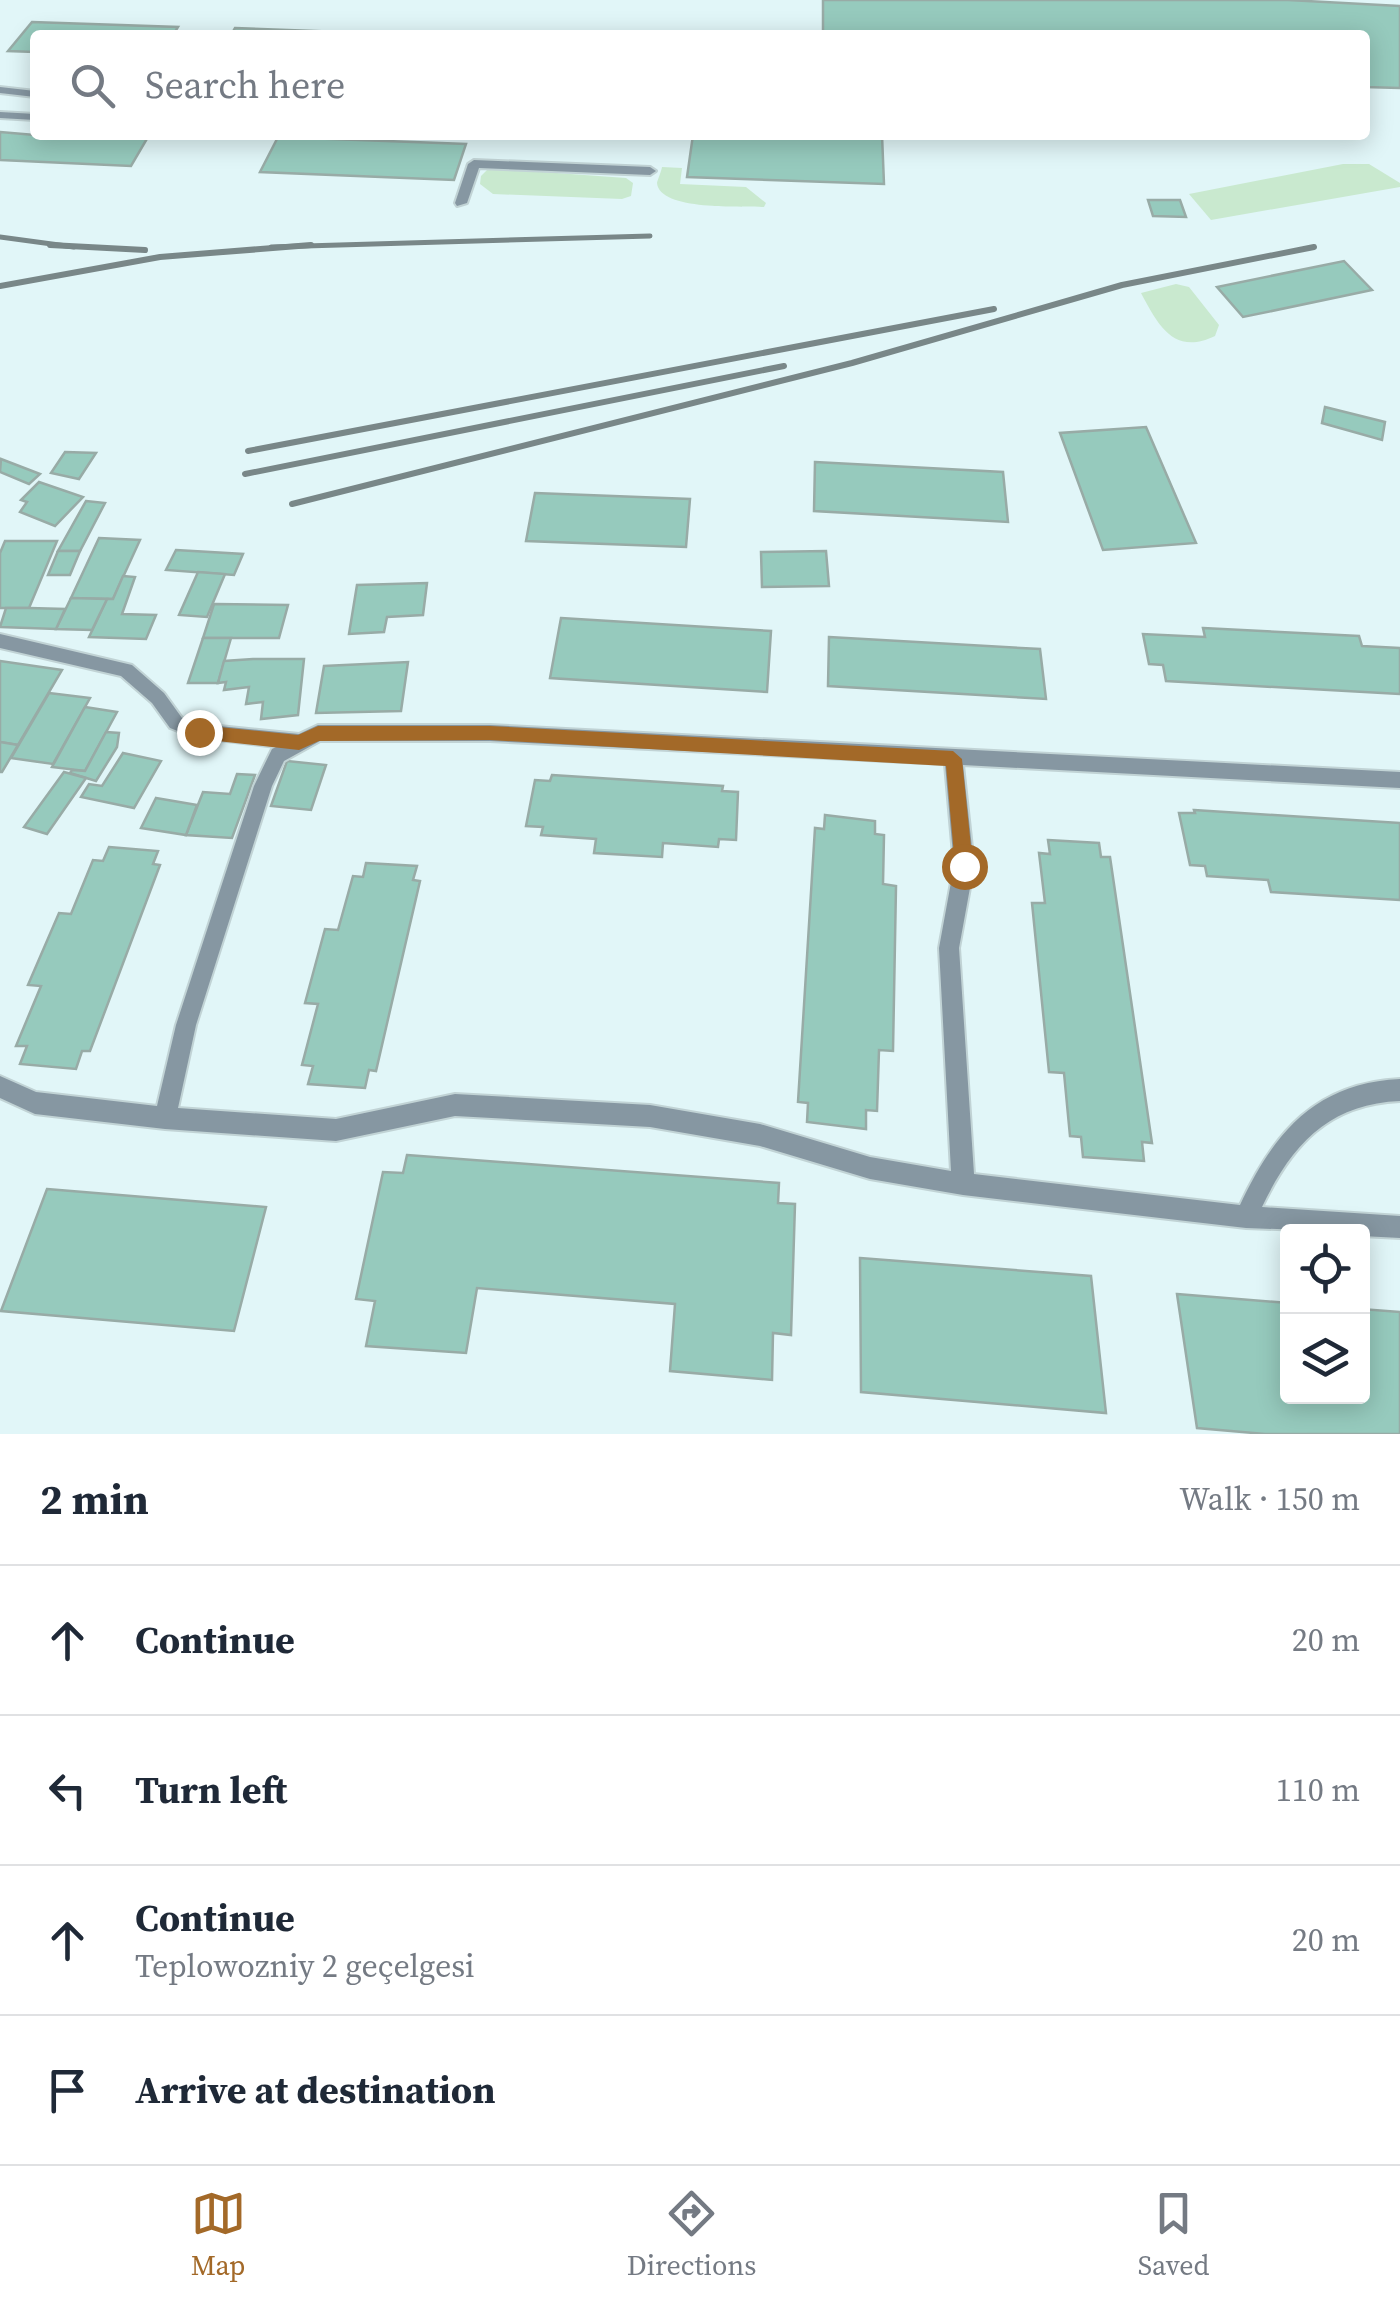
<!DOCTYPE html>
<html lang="en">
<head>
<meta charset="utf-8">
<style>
  :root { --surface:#fff; --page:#f6f6f7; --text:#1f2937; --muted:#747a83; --line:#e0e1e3; --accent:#a36928 }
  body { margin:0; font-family:"Source Serif 4",serif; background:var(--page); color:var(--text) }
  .controls { position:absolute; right:30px; bottom:30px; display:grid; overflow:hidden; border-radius:10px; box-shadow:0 5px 25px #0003 }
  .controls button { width:90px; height:90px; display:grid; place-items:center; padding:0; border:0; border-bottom:2px solid var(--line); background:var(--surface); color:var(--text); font:50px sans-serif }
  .stop { position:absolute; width:30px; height:30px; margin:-22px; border:8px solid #a36928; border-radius:50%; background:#fff }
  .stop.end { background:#a36928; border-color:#fff; box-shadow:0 2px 10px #0008 }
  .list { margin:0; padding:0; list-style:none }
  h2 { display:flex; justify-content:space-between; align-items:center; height:130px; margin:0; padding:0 40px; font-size:42px }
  h2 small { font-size:32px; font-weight:400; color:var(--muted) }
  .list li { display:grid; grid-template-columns:65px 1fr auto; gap:30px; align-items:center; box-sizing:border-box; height:150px; padding:0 40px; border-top:2px solid var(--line) }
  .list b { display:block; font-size:38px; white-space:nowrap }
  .list p { margin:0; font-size:32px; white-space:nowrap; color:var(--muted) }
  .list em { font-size:32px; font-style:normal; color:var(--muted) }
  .icon { flex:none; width:55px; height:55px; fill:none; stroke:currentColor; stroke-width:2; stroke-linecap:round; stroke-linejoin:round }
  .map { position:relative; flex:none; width:1400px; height:1434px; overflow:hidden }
  .search { position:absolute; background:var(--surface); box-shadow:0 5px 25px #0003; left:30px; right:30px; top:30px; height:110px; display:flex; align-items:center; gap:25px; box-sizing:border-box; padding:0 35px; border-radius:10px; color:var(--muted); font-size:38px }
  .sheet { height:730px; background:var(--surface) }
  nav { display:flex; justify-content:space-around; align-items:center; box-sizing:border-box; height:140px; border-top:2px solid var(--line); background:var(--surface); font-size:28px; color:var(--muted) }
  nav a { display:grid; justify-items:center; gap:5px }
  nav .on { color:var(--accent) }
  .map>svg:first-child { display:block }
  .green { fill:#c9e9cf }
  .building { fill:#96cabd; stroke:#98aba6; stroke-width:2.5 }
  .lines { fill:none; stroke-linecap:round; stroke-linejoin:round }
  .lane-casing { stroke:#c1d3d5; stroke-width:4 }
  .lane { fill:#8697a2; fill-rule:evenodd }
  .rail-far1 { stroke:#798788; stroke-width:5 }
  .rail { stroke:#798788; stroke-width:6 }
  .route { fill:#a36928 }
</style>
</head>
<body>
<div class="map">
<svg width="1400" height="1434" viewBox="0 0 1400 1434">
  <rect width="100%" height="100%" fill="#e1f6f8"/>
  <!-- green -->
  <g class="green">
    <path d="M1343,164H1369L1400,183V187L1211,220L1189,194Z"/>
    <path d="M662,167L682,168L680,184L746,187L766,203L764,207C743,206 659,211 657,183C657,182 662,169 662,167Z"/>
    <path d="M489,168L626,178L633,183L631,196L622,199L493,194L480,184L481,176Z"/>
    <path d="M1176,284L1189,287L1219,325L1215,336C1174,356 1158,325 1141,293Z"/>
  </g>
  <!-- building -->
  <g class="building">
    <path d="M823,0H1288L1400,6V88L1365,87V35H823Z"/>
    <path d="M32,22L178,27L173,35H35V52L8,51Z"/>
    <path d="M235,28L340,32L338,35H231Z"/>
    <path d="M0,132L35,135L148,137L131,166L0,160Z"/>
    <path d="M693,135H882L884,184L687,177Z"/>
    <path d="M278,137L466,144L454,180L260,172Z"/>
    <path d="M1148,200H1180L1186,217L1153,216Z"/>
    <path d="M1344,261L1372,290L1243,317L1217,287Z"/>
    <path d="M1325,407L1385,422L1382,440L1322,423Z"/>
    <path d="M1146,427L1196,543L1103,550L1060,433Z"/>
    <path d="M65,452L96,453L79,479L51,473Z"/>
    <path d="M1,459L40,474L29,484L0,472Z"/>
    <path d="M815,462L1003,472L1008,522L814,511Z"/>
    <path d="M39,482L83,497L55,526L20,512L27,502L21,500Z"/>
    <path d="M535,493L690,499L686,547L526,541Z"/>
    <path d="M86,501L105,503L80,551H58Z"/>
    <path d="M99,538L140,540L113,599L71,598Z"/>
    <path d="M5,541H57L29,608H0V553Z"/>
    <path d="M176,550L243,554L234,575L166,570Z"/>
    <path d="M58,551H80L70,575H48Z"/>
    <path d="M826,551L829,586L762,587L761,552Z"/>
    <path d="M198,572L225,574L207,617L179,615Z"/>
    <path d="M123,576L135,577L122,614L156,615L146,639L89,637L107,599H113Z"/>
    <path d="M427,583L423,615L387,617L384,632L349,634L357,585Z"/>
    <path d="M71,598L107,599L92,630L56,629Z"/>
    <path d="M214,604L288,605L279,638H203Z"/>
    <path d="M6,608H29L65,609L56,629L0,627Z"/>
    <path d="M561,618L771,631L767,692L550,678Z"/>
    <path d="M1203,628L1359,636L1362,646L1400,648V694L1166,681L1163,665L1149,664L1143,634L1205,637Z"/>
    <path d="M829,637L1040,649L1046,699L828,686Z"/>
    <path d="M203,638H231L218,683H188Z"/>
    <path d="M253,659H304L298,715L261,719L263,702L246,704L249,687L224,690L226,682L218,683L224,661Z"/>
    <path d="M0,661L62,670L18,745L0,742Z"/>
    <path d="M408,662L401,711L316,713L324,666Z"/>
    <path d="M49,693L90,698L53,764L11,758Z"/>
    <path d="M85,707L117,712L85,771L52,767Z"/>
    <path d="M106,732L119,733L117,747L96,781L70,773L72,770L85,771Z"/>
    <path d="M0,742L18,745L2,772H0Z"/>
    <path d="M123,753L161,761L134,808L81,797L89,784L102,786Z"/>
    <path d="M287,761L326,765L311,810L271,806Z"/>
    <path d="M64,772L86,778L47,834L24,827Z"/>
    <path d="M237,774L255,775L232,838L186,835L203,792L230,794Z"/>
    <path d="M552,775L723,786L722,791L738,792L736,840L719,839L718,847L663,843L662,857L594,853L596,839L541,835L543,827L526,826L535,780L550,781Z"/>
    <path d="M156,798L197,805L186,835L141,828Z"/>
    <path d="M1194,810L1400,823V900L1271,892L1268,880L1207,876L1205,866L1190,865L1179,813H1195Z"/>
    <path d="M825,815L875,821V834L884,835L883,884L896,886L893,1051L879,1050L877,1111L866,1110V1129L807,1122L808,1103L798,1102L815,828L824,829Z"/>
    <path d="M1048,840L1099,843L1101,857H1110L1152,1143L1142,1142L1144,1161L1083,1157L1081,1137L1070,1136L1064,1073L1049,1072L1032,903H1045L1039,853L1050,854Z"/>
    <path d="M109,847L158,851L153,864L160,865L90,1051H82L76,1069L20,1064L27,1046H16L41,986L28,985L59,913L71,914L93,860L103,861Z"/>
    <path d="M366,863L417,866L413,880L420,881L376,1071L369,1070L365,1088L308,1084L313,1066L302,1065L318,1004L305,1003L325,929L338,930L353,876L363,877Z"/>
    <path d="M407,1155L779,1183L778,1203L795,1204L791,1335L773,1333L772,1380L670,1371L675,1304L477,1288L466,1353L366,1346L375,1301L356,1299L383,1172L403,1173Z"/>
    <path d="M47,1189L266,1207L234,1331L1,1311Z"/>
    <path d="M860,1258L1091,1276L1106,1413L861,1392Z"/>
    <path d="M1177,1294L1288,1303V1396H1362V1309L1400,1312V1434H1265L1197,1428Z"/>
  </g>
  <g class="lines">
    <defs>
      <g id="lane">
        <path d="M0,87L35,91V97L0,93Z"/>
        <path d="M0,112L35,114V120L0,118Z"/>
        <path d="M474,160L650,167L656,171L650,175L479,168L467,203L457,206L455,203L468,164Z"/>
        <path d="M0,634L132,665L164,693L182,718L200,724L299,734L318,725H490L1400,772V788L963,765L974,866L959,948L974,1174L1240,1205C1274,1132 1316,1083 1400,1079V1101C1329,1104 1292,1144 1262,1207L1400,1216V1238L1362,1236V1232L1246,1228L963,1195L870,1179L760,1146L650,1127L455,1116L336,1141L165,1129L35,1114L0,1098V1076L36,1092L157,1106L176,1025L254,786L272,749L276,747L193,737L170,728L152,703L121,676L0,648ZM320,741H490L945,764L954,866L939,948L951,1171L870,1157L760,1124L650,1105L455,1094L336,1119L178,1108L196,1025L272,786L284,761Z"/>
      </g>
    </defs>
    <!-- lane casing -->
    <use href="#lane" class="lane-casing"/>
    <!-- lane -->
    <use href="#lane" class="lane"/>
    <!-- rail-far1 -->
    <g class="rail-far1">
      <path d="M0,237L74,247"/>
      <path d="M271,247L650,236"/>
    </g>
    <!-- rail -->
    <g class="rail">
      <path d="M50,245L145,250"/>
      <path d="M0,286L160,257L311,245"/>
      <path d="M248,451L994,309"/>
      <path d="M245,474L784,366"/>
      <path d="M292,504L852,363L1122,285L1314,247"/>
    </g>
  </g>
  <!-- route -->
  <path class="route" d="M199,725L298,735L318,726H490L953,751L962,759L973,866L964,874L955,866L946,766L490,740L319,741L299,750L199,739L191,732Z"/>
</svg>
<div class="controls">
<button><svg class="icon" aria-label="locate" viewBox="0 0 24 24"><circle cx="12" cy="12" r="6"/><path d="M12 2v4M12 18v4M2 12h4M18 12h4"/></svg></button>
<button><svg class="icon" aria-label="layers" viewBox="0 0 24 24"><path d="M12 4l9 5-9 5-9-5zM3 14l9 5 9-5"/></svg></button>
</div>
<div class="stop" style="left:964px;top:866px"></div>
<div class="stop end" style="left:199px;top:732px"></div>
<div class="search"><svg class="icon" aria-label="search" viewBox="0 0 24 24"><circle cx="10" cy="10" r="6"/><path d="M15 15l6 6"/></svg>Search here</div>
</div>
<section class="sheet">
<h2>2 min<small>Walk · 150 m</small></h2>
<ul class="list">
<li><svg class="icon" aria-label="ahead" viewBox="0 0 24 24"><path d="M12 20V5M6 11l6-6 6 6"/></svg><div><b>Continue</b></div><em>20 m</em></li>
<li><svg class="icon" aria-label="left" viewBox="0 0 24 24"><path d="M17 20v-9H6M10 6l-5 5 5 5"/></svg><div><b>Turn left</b></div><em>110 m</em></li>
<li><svg class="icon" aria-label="ahead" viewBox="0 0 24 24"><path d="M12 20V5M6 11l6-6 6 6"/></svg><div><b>Continue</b><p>Teplowozniy 2 geçelgesi</p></div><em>20 m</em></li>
<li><svg class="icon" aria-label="arrive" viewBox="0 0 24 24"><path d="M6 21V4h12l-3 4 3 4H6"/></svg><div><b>Arrive at destination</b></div></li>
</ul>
</section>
<nav>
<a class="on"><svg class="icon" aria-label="map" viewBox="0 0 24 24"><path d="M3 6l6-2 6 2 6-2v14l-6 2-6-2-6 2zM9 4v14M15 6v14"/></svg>Map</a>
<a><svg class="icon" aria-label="directions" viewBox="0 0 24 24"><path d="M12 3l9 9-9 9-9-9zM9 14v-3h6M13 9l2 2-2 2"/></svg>Directions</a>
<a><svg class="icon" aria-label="saved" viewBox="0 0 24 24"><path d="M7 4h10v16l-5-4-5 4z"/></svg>Saved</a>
</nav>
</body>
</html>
